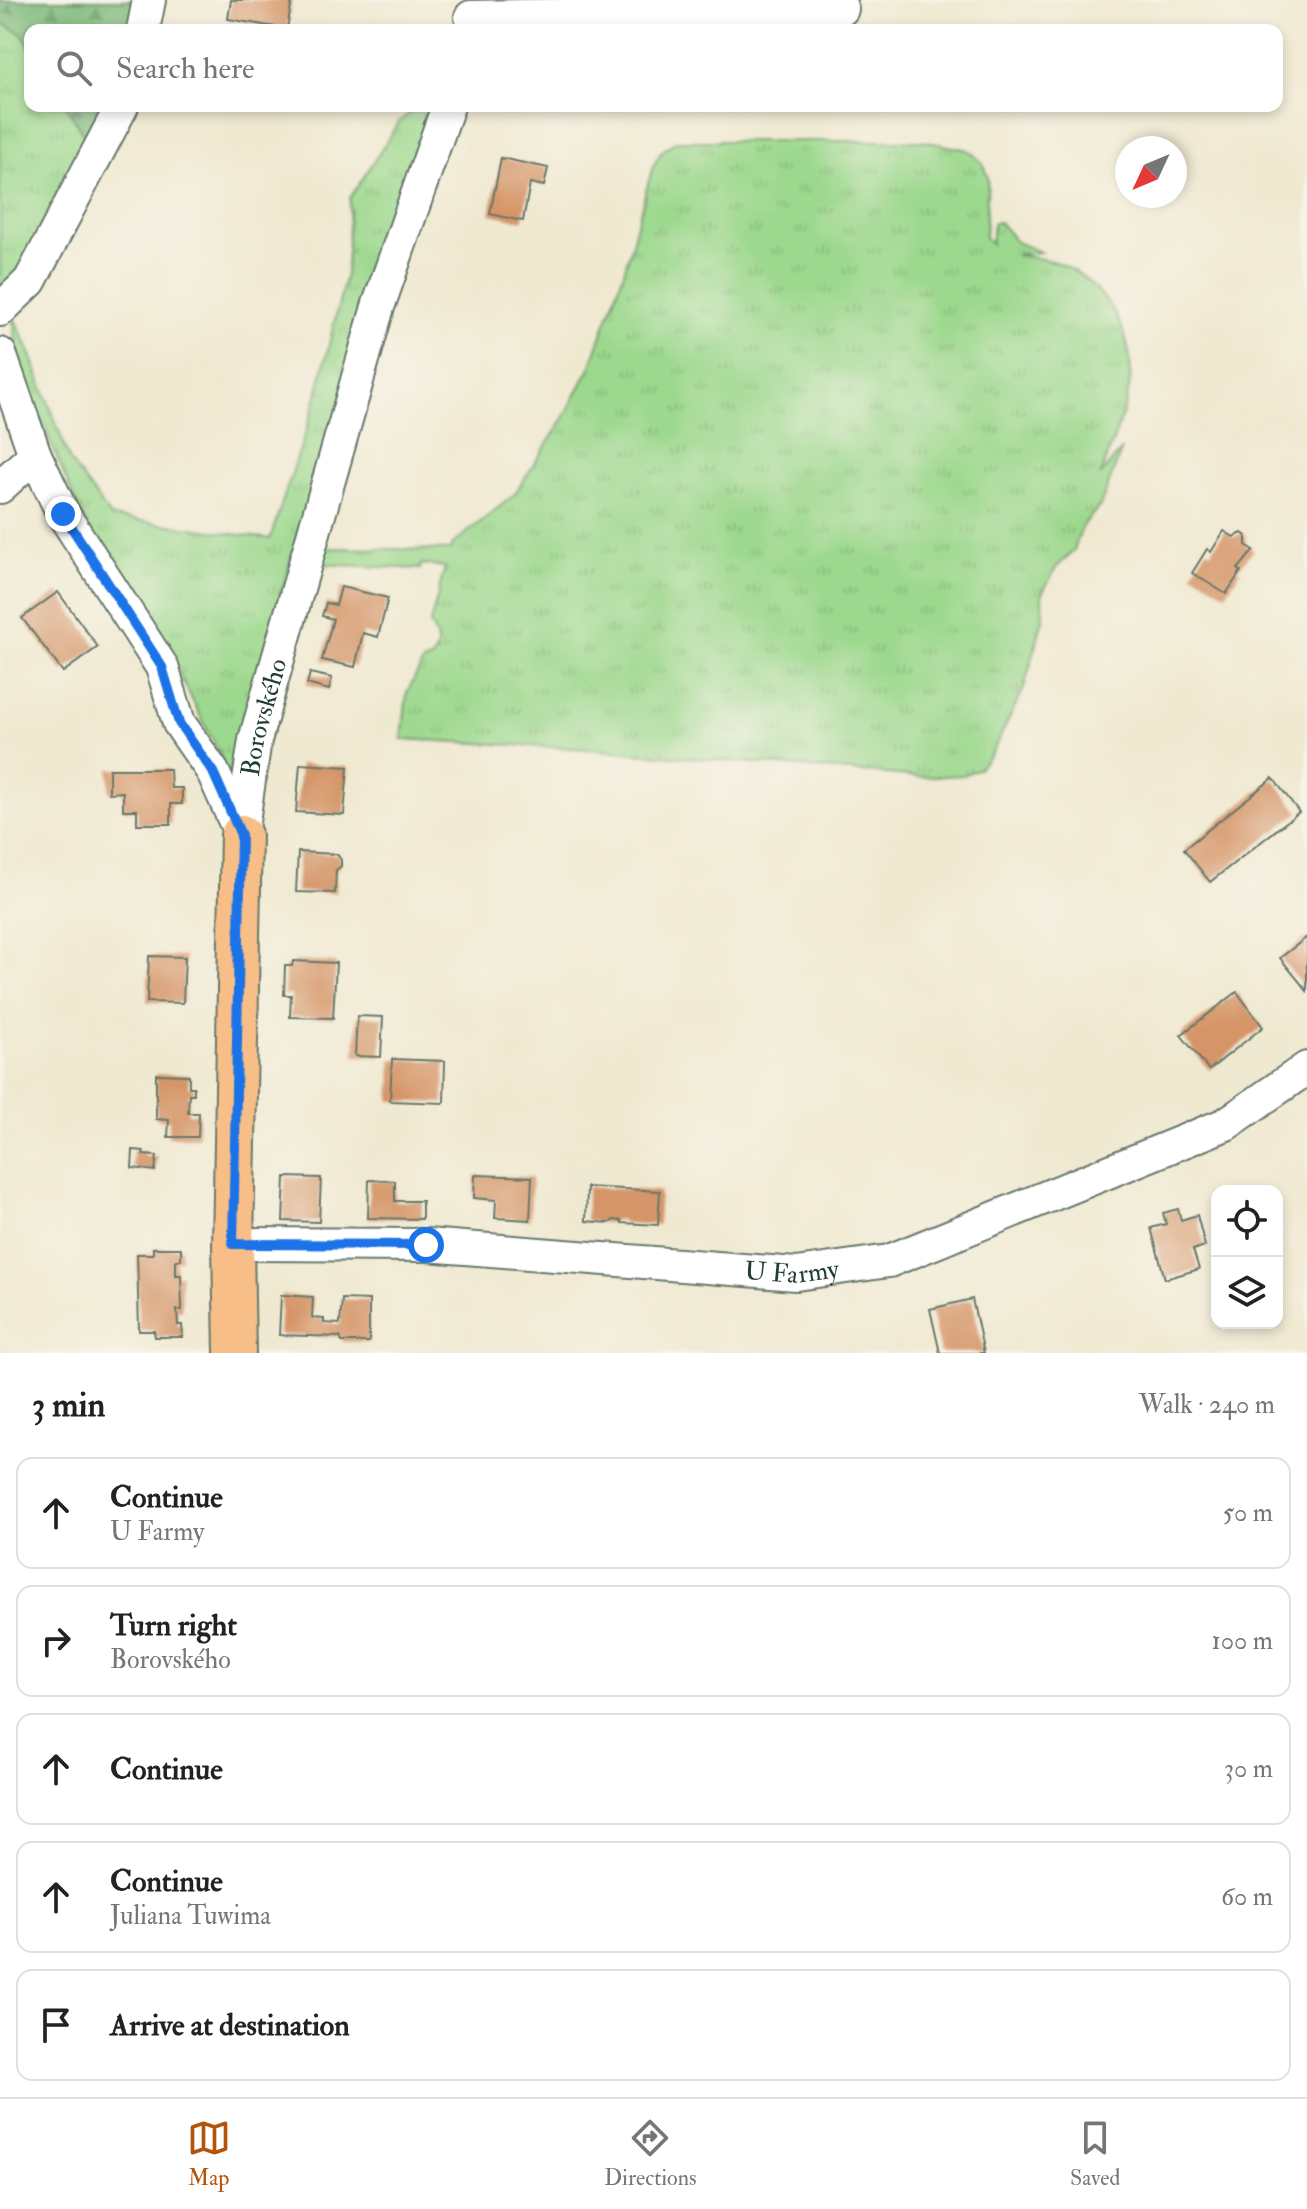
<!DOCTYPE html>
<html lang="en">
<head>
<meta charset="utf-8">
<style>
  :root { --surface:#fff; --page:#f2f2f2; --text:#222; --muted:#767676; --line:#e0e0e0; --accent:#b45309 }
  body { margin:0; font-family:"IM FELL Double Pica",serif; background:var(--page); color:var(--text) }
  .controls { position:absolute; right:24px; bottom:24px; display:grid; overflow:hidden; border-radius:16px; box-shadow:0 4px 12px #0003 }
  .controls button { width:72px; height:72px; display:grid; place-items:center; padding:0; border:0; border-bottom:2px solid var(--line); background:var(--surface); color:var(--text); font:40px sans-serif }
  .compass { position:absolute; left:1115px; top:136px; width:72px; height:72px; border-radius:50%; background:var(--surface); box-shadow:0 4px 12px #0003; rotate:226deg }
  .stop { position:absolute; width:24px; height:24px; margin:-18px; border:6px solid #1a73e8; border-radius:50%; background:#fff }
  .stop.end { background:#1a73e8; border-color:#fff; box-shadow:0 2px 8px #0008 }
  .list { margin:0; padding:0; list-style:none }
  h2 { display:flex; justify-content:space-between; align-items:center; height:104px; margin:0; padding:0 32px; font-size:34px }
  h2 small { font-size:26px; font-weight:400; color:var(--muted) }
  .list li { display:grid; grid-template-columns:52px 1fr auto; gap:24px; align-items:center; box-sizing:border-box; height:112px; margin:0 16px 16px; padding:0 16px; border:2px solid var(--line); border-radius:16px }
  .list b { display:block; font-size:30px; white-space:nowrap }
  .list p { margin:0; font-size:26px; white-space:nowrap; color:var(--muted) }
  .list em { font-size:26px; font-style:normal; color:var(--muted) }
  .icon { flex:none; width:44px; height:44px; fill:none; stroke:currentColor; stroke-width:2; stroke-linecap:round; stroke-linejoin:round }
  .map { position:relative; flex:none; width:1307px; height:1353px; overflow:hidden }
  .search { position:absolute; background:var(--surface); box-shadow:0 4px 12px #0003; left:24px; right:24px; top:24px; height:88px; display:flex; align-items:center; gap:20px; box-sizing:border-box; padding:0 28px; border-radius:16px; color:var(--muted); font-size:30px }
  .sheet { height:744px; background:var(--surface) }
  nav { display:flex; justify-content:space-around; align-items:center; box-sizing:border-box; height:112px; border-top:2px solid var(--line); background:var(--surface); font-size:22px; color:var(--muted) }
  nav a { display:grid; justify-items:center; gap:4px }
  nav .on { color:var(--accent) }
  .map>svg:first-child { display:block }
  .grass { fill:url(#grass-tufts); stroke:#5e8a60; stroke-width:2 }
  .forest { fill:url(#forest-firs); stroke:#4e7a56; stroke-width:2 }
  .building { fill:#d59568 }
  .lines { fill:none; stroke-linecap:round; stroke-linejoin:round }
  .minor-casing { stroke:#68796b; stroke-width:36 }
  .major-casing { stroke:#68796b; stroke-width:44 }
  .minor { stroke:#fff; stroke-width:32 }
  .major { stroke:#f7be87; stroke-width:40 }
  .route { stroke:#1a73e8; stroke-width:10 }
  .labels { text-anchor:middle; stroke-width:7; stroke-linejoin:round; paint-order:stroke }
  .street-label { font-size:26px; fill:#1f3d34; stroke:#f7f3e8 }
</style>
</head>
<body>
<div class="map">
<svg width="1307" height="1353" viewBox="0 0 1307 1353">
  <defs>
    <pattern id="grass-tufts" width="24" height="20" patternUnits="userSpaceOnUse" patternTransform="scale(2)"><rect width="24" height="20" fill="#9cd88d"/><path d="M3 7l-1-3M5 7V3M7 7l1-3M15 17l-1-3M17 17v-4M19 17l1-3" fill="none" stroke="#86ba7a"/></pattern>
    <pattern id="forest-firs" width="22" height="20" patternUnits="userSpaceOnUse" patternTransform="scale(2)"><rect width="22" height="20" fill="#7db878"/><path d="M5 1l3.5 6h-7zM16 11l3.5 6h-7z" fill="#669763"/></pattern>
  </defs>
  <rect width="100%" height="100%" fill="#f7f3e8"/>
  <filter id="ink" filterUnits="userSpaceOnUse"><feTurbulence type="fractalNoise" baseFrequency=".0125" numOctaves="2"/><feDisplacementMap in="SourceGraphic" scale="16" xChannelSelector="R" yChannelSelector="G"/><feConvolveMatrix kernelMatrix="1 2 1 2 8 2 1 2 1" color-interpolation-filters="sRGB"/></filter>
  <filter id="wash" filterUnits="userSpaceOnUse"><feTurbulence type="fractalNoise" baseFrequency=".006" numOctaves="4" result="noise"/><feDisplacementMap in="SourceGraphic" scale="32" xChannelSelector="R" yChannelSelector="G"/><feGaussianBlur stdDeviation="1.8" result="paint"/><feColorMatrix in="noise" values="0 0 0 0 0 0 0 0 0 0 0 0 0 0 0 0 0 1.4 0 .05"/><feComposite in="paint" operator="in"/></filter>
  <g filter="url(#wash)">
    <rect width="100%" height="100%" fill="#f0e9d1"/>
    <!-- grass -->
    <g class="grass">
      <path d="M0,22L22,34L30,47V106H66L90,145L20,275L0,286Z"/>
      <path d="M419,106H437L303,517L227,784L219,753L167,650L83,520L21,371L12,313L29,350L70,461L111,517L270,539L314,407L346,274L350,198L400,121Z"/>
      <path d="M676,141H923L968,150L982,162L988,178L985,237L991,244L993,223L999,222L1016,242L1040,252L1016,255C1033,258 1053,259 1069,268C1109,292 1135,336 1130,382C1127,409 1109,449 1100,476L1122,449L1100,506L1083,525L1074,550L1056,568L1042,593L1043,620L1024,688L992,753L979,768L964,775L921,777L588,749L402,739L407,692L423,662L432,659C440,645 438,638 430,624L445,567L421,564L420,569L322,564L323,548L451,550L453,544L514,495L564,418L591,365L624,272L652,169L661,152Z"/>
    </g>
    <!-- forest -->
    <g class="forest">
      <path d="M0,0H136L130,30H30V47L22,34L0,22Z"/>
      <path d="M66,106H110L90,145Z"/>
    </g>
    <g id="blocks">
      <!-- building -->
      <g class="building">
        <path d="M231,0H292L287,29L228,19Z"/>
        <path d="M501,158L548,168L544,186L530,183L523,221L490,214Z"/>
        <path d="M1224,531L1234,537L1242,533L1246,536V545L1254,550L1238,569L1241,571L1226,594L1192,573L1207,549L1211,552Z"/>
        <path d="M341,587L388,598L378,637L363,633L355,667L322,660L333,619L322,616L326,603L336,605Z"/>
        <path d="M58,592L98,647L63,672L22,618Z"/>
        <path d="M310,673L332,678L329,690L307,684Z"/>
        <path d="M300,764L348,767L344,815L296,812Z"/>
        <path d="M109,769H170L171,788H182V804H171V824H137V810H123V792L109,793Z"/>
        <path d="M1273,778L1299,812L1210,882L1184,849Z"/>
        <path d="M298,852L337,854L341,860V866L336,870L335,893L296,892Z"/>
        <path d="M1307,937V991L1280,958Z"/>
        <path d="M149,956L185,957L183,1003L147,1002Z"/>
        <path d="M293,961L336,963L333,1018L290,1017L291,995H284L285,966H292Z"/>
        <path d="M1237,992L1263,1027L1209,1070L1181,1035Z"/>
        <path d="M357,1016L383,1017L381,1057L355,1056Z"/>
        <path d="M392,1059L445,1061L444,1103L390,1101Z"/>
        <path d="M156,1074L189,1075V1087H194V1094H189L188,1113H199L198,1137H168L169,1120L156,1119Z"/>
        <path d="M133,1150L144,1151L143,1155L157,1156L155,1171L132,1168Z"/>
        <path d="M475,1175L532,1177L530,1220L495,1218L496,1200L474,1198Z"/>
        <path d="M285,1177L321,1178L319,1222L283,1221Z"/>
        <path d="M369,1180L395,1181V1201H422V1219L368,1218Z"/>
        <path d="M587,1187L660,1191L658,1225L622,1223V1221L614,1220L609,1223L586,1221Z"/>
        <path d="M1178,1209L1181,1220L1197,1215L1205,1246L1193,1250L1199,1269L1165,1279L1151,1228L1166,1224L1163,1213Z"/>
        <path d="M153,1248H181V1260H176V1275H181L182,1310H177L178,1325H182L183,1337H155L154,1331H139L137,1254H153Z"/>
        <path d="M281,1295L313,1297L312,1318L324,1319V1323L340,1324L342,1299L369,1300V1342H342L340,1337L279,1335Z"/>
        <path d="M972,1299L984,1353H940L930,1309Z"/>
      </g>
    </g>
  </g>
  <g filter="url(#ink)">
    <use href="#blocks" fill-opacity="0" stroke="#68796b" stroke-width="2"/>
    <g class="lines">
      <defs>
        <g id="minor">
          <path d="M471,17L842,9"/>
          <path d="M143,30L149,0"/>
          <path d="M0,310L30,281L122,106"/>
          <path d="M0,354L35,455L63,514L162,667L179,723L213,772L241,835"/>
          <path d="M0,487L35,455"/>
          <path id="s1" d="M241,835L255,740L378,307L448,106"/>
          <path id="s2" d="M233,1244L426,1245L796,1274L889,1261L1226,1124L1307,1068"/>
        </g>
        <path id="major" d="M235,1353L233,1244L241,835"/>
      </defs>
      <!-- minor casing -->
      <use href="#minor" class="minor-casing"/>
      <!-- major casing -->
      <use href="#major" class="major-casing"/>
      <!-- minor -->
      <use href="#minor" class="minor"/>
      <!-- major -->
      <use href="#major" class="major"/>
    </g>
  </g>
  <g class="lines" filter="url(#ink)">
    <!-- route -->
    <path class="route" d="M63,514L162,667L179,723L213,772L241,835L233,1244L426,1245"/>
  </g>
  <g class="labels">
    <!-- street labels -->
    <g class="street-label">
      <text dy="9" stroke="none"><textPath href="#s1" startOffset="120">Borovského</textPath></text>
      <text dy="9" stroke="none"><textPath href="#s2" startOffset="560">U Farmy</textPath></text>
    </g>
  </g>
</svg>
<div class="controls">
<button><svg class="icon" aria-label="locate" viewBox="0 0 24 24"><circle cx="12" cy="12" r="6"/><path d="M12 2v4M12 18v4M2 12h4M18 12h4"/></svg></button>
<button><svg class="icon" aria-label="layers" viewBox="0 0 24 24"><path d="M12 4l9 5-9 5-9-5zM3 14l9 5 9-5"/></svg></button>
</div>
<svg class="compass" viewBox="-18 -18 36 36"><path d="M0-13l5 13h-10z" fill="#e53935"/><path d="M0 13l5-13h-10z" fill="#767676"/></svg>
<div class="stop" style="left:426px;top:1245px"></div>
<div class="stop end" style="left:63px;top:514px"></div>
<div class="search"><svg class="icon" aria-label="search" viewBox="0 0 24 24"><circle cx="10" cy="10" r="6"/><path d="M15 15l6 6"/></svg>Search here</div>
</div>
<section class="sheet">
<h2>3 min<small>Walk · 240 m</small></h2>
<ul class="list">
<li><svg class="icon" aria-label="ahead" viewBox="0 0 24 24"><path d="M12 20V5M6 11l6-6 6 6"/></svg><div><b>Continue</b><p>U Farmy</p></div><em>50 m</em></li>
<li><svg class="icon" aria-label="right" viewBox="0 0 24 24"><path d="M7 20v-9h11M14 6l5 5-5 5"/></svg><div><b>Turn right</b><p>Borovského</p></div><em>100 m</em></li>
<li><svg class="icon" aria-label="ahead" viewBox="0 0 24 24"><path d="M12 20V5M6 11l6-6 6 6"/></svg><div><b>Continue</b></div><em>30 m</em></li>
<li><svg class="icon" aria-label="ahead" viewBox="0 0 24 24"><path d="M12 20V5M6 11l6-6 6 6"/></svg><div><b>Continue</b><p>Juliana Tuwima</p></div><em>60 m</em></li>
<li><svg class="icon" aria-label="arrive" viewBox="0 0 24 24"><path d="M6 21V4h12l-3 4 3 4H6"/></svg><div><b>Arrive at destination</b></div></li>
</ul>
</section>
<nav>
<a class="on"><svg class="icon" aria-label="map" viewBox="0 0 24 24"><path d="M3 6l6-2 6 2 6-2v14l-6 2-6-2-6 2zM9 4v14M15 6v14"/></svg>Map</a>
<a><svg class="icon" aria-label="directions" viewBox="0 0 24 24"><path d="M12 3l9 9-9 9-9-9zM9 14v-3h6M13 9l2 2-2 2"/></svg>Directions</a>
<a><svg class="icon" aria-label="saved" viewBox="0 0 24 24"><path d="M7 4h10v16l-5-4-5 4z"/></svg>Saved</a>
</nav>
</body>
</html>
